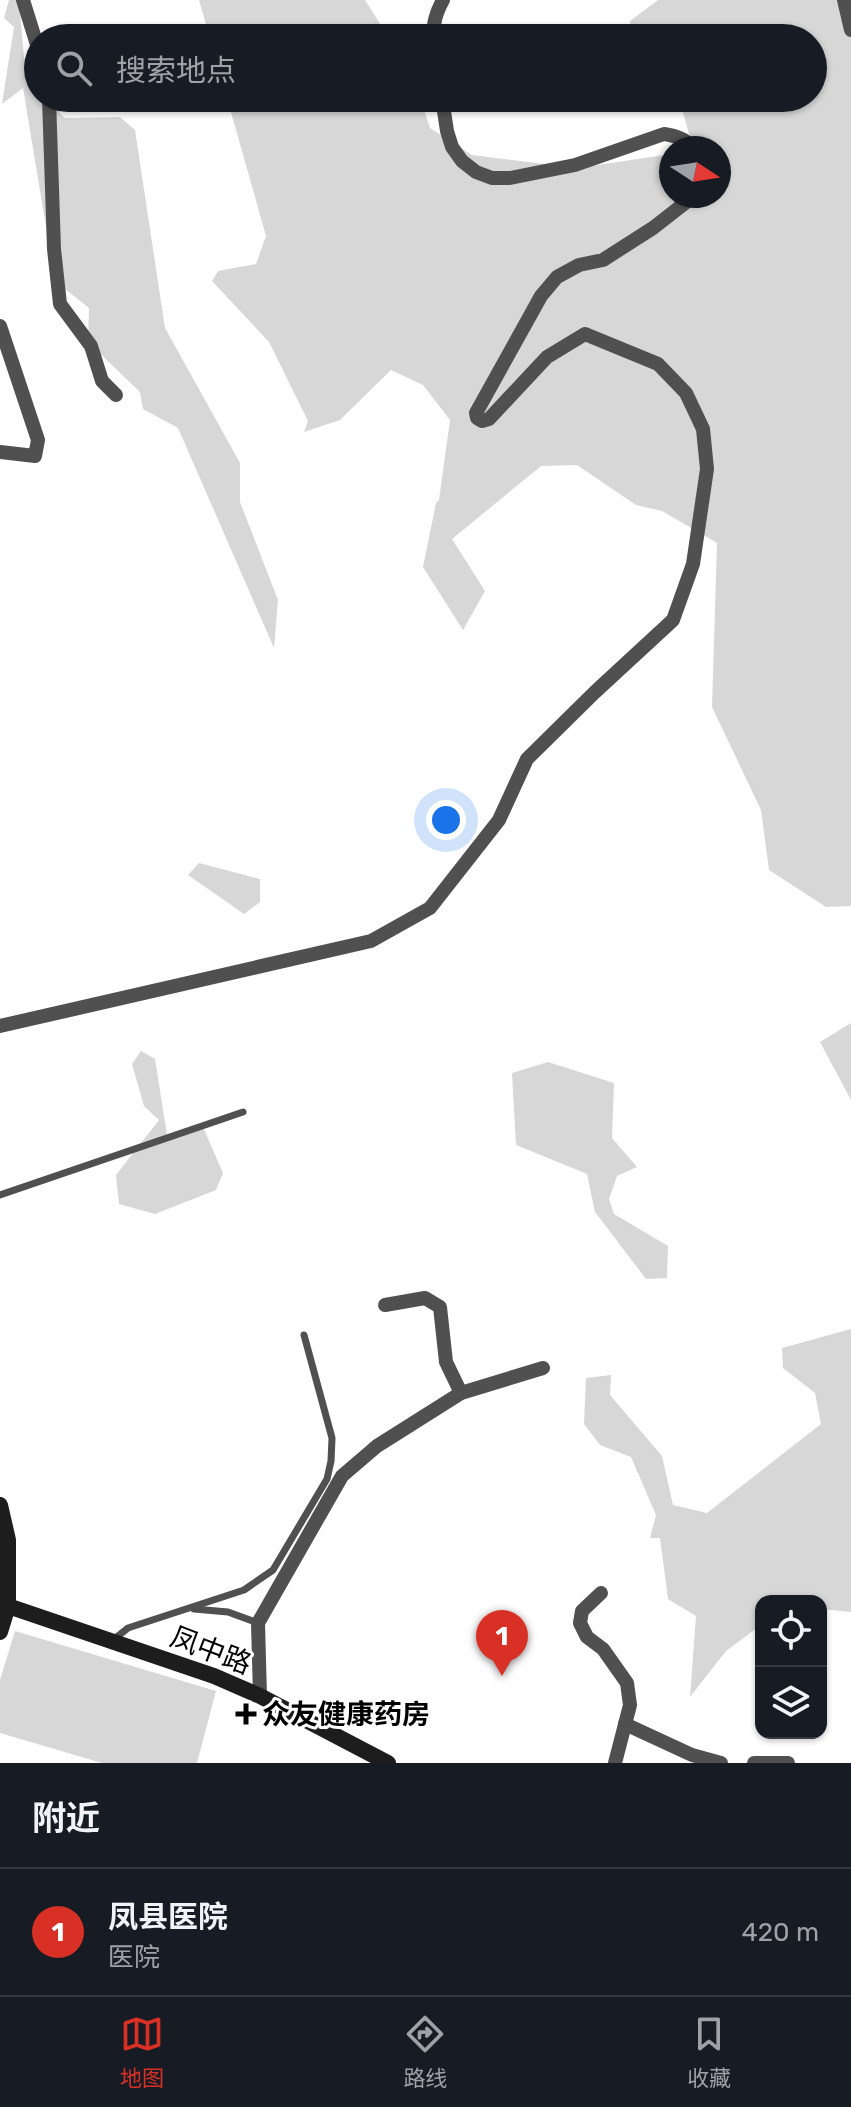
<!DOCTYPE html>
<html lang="zh">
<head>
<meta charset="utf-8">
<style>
  :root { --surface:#171b24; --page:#20242c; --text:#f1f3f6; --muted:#9ea1a6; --line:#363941; --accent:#d93025 }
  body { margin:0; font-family:Rubik,"Noto Sans SC",sans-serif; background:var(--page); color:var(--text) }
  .controls { position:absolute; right:24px; bottom:24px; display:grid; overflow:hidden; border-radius:16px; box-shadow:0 2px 6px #0004 }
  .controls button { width:72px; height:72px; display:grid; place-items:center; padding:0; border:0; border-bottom:2px solid var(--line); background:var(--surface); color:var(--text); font:40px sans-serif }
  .compass { position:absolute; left:659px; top:136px; width:72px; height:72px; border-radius:50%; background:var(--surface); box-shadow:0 2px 6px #0004; rotate:102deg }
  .you { position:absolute; left:446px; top:820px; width:28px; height:28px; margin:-20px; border:6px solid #fff; border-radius:50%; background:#1a73e8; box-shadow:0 0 0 12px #1a73e833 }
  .badge { display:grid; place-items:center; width:52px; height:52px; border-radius:50%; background:var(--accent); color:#fff; font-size:26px; font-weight:700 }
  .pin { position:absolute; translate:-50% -66px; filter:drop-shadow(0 2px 4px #0008) }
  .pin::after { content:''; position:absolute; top:42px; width:28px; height:24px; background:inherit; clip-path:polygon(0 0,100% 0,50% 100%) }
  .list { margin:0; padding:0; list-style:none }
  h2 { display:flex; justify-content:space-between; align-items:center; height:104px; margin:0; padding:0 32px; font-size:34px }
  h2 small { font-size:26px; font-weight:400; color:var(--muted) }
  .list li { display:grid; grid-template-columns:52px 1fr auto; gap:24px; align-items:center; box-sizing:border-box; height:128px; padding:0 32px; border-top:2px solid var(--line) }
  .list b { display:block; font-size:30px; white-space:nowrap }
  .list p { margin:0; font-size:26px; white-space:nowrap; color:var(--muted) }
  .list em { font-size:26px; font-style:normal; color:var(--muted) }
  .icon { flex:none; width:44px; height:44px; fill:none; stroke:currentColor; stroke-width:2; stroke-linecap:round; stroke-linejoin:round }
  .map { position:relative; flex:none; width:851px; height:1763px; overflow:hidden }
  .search { position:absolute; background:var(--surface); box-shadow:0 2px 6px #0004; left:24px; right:24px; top:24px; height:88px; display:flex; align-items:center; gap:20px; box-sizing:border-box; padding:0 28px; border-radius:44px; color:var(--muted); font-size:30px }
  .sheet { height:232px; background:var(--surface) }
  nav { display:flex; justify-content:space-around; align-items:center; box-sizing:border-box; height:112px; border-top:2px solid var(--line); background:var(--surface); font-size:22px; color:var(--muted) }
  nav a { display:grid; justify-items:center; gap:4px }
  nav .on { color:var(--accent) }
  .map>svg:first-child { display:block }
  .green { fill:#d7d7d7 }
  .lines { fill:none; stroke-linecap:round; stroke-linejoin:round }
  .lane { stroke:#505050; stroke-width:7 }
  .street { stroke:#505050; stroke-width:14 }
  .secondary { stroke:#1d1d1d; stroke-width:16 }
  .poi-dot { fill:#000; stroke:#fff; stroke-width:3 }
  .labels { text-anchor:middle; stroke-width:6; stroke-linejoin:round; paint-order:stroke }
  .street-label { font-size:28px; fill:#000; stroke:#fff }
  .poi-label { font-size:28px; font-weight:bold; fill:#000; stroke:#fff; text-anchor:start }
</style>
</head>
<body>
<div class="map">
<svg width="851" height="1763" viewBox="0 0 851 1763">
  <rect width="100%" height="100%" fill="#fff"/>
  <!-- green -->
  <g class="green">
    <path d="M9,0H19L26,81L38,92V98H44L65,118L120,117L135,130L165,328L240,463V502L278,600L274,648L178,428L143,409L140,392L88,342L89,308L55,281L23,88L2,104L14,27L4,18Z"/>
    <path d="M199,0H365L389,38H210Z"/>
    <path d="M658,0H851V906L826,907L769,870L761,810L712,707L717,543L662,511L636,505L577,465L541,466L452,539L485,591L463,630L423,567L436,503L439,500L450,420L423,385L391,370L340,420L304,432L308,421L269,342L212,281L218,271L256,264L266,236L227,98H420L430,128L472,155L578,168L671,154V196H719V148H693L679,98H813V38H631L630,21Z"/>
    <path d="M199,863L260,879V902L244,914L188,875Z"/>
    <path d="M851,1023V1100L820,1042Z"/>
    <path d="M141,1051L155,1059L168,1141L203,1127L223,1173L216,1190L155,1214L119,1204L116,1175L159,1120L144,1106L132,1064Z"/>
    <path d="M548,1062L614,1083L612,1138L637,1167L617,1176L609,1199L614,1214L668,1246L667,1278L646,1279L595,1212L587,1174L516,1145L512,1073Z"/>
    <path d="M851,1329V1612L821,1609V1601H761V1625L726,1651L690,1697L696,1616L668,1599L660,1538H650L656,1515L631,1457L600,1445L584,1424L586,1378L611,1375L610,1395L662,1456L673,1505L707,1513L821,1424L815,1393L783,1368L782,1348Z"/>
    <path d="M15,1631L216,1691L197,1763H102L0,1733V1680Z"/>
  </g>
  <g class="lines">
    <!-- lane -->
    <g class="lane">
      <path d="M0,1195L243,1112"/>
      <path d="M194,1609L228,1612L258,1623"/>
      <path d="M113,1640L128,1628L244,1590L273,1570L327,1479L331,1461L332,1438L304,1335"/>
    </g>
    <!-- street -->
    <g class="street">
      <path d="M23,0L38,48"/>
      <path d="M844,0L851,30"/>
      <path d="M433,38C433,23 436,13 443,0"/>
      <path d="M49,98L54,249L60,304L91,346L102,381L116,395"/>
      <path d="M442,98L447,131L452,147L462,161L476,172L492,178H510L575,165L664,134C677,136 685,139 694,148"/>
      <path d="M0,326L38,440L35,456L0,452"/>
      <path d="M0,1026L371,941L430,908L499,820L527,759L595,692L673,620L693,564L707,469L703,429L686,393L658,364L585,334L547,357L489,419L482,421L477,418L476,413L541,296L557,277L579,265L603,260L653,228L694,196"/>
      <path d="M385,1305L425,1298L440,1307L446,1362L461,1393"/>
      <path d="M601,1593L582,1611L580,1623L587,1637L603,1649L627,1683L630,1705L615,1763"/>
      <path d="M260,1696L258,1623L342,1476L377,1446L461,1393L543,1368"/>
      <path d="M625,1724L692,1755L721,1763"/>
      <path d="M754,1763H788"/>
    </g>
    <!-- secondary -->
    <g class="secondary">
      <path d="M0,1505L8,1540V1606L0,1632"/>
      <path d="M8,1606L214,1676L260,1696L388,1763"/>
    </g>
  </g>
  <!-- markers -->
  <path class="poi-dot" d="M242 1702h8v8h8v8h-8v8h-8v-8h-8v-8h8z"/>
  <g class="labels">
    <!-- street labels -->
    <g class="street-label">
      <text transform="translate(211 1650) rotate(21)" y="10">凤中路</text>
    </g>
    <!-- poi labels -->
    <g class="poi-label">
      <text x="262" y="1724">众友健康药房</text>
    </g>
  </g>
</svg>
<div class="controls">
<button><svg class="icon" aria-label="locate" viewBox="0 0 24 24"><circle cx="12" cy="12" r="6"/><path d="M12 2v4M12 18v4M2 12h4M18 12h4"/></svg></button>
<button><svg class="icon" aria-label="layers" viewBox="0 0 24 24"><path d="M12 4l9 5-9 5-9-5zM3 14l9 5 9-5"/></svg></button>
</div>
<svg class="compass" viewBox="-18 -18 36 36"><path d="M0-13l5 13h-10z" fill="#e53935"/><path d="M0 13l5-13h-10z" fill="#9ea1a6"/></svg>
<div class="you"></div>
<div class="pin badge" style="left:502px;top:1676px">1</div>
<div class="search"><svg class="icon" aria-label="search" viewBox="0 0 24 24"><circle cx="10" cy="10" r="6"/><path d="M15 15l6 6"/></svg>搜索地点</div>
</div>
<section class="sheet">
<h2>附近<small></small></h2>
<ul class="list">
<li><span class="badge">1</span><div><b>凤县医院</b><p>医院</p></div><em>420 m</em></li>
</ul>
</section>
<nav>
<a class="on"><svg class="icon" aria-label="map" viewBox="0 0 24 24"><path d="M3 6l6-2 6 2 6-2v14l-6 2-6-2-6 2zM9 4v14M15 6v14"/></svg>地图</a>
<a><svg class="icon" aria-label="directions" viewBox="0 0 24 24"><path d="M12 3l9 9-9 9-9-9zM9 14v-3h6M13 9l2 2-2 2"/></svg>路线</a>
<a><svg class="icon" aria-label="saved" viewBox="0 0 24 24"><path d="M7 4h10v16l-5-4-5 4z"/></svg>收藏</a>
</nav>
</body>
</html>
